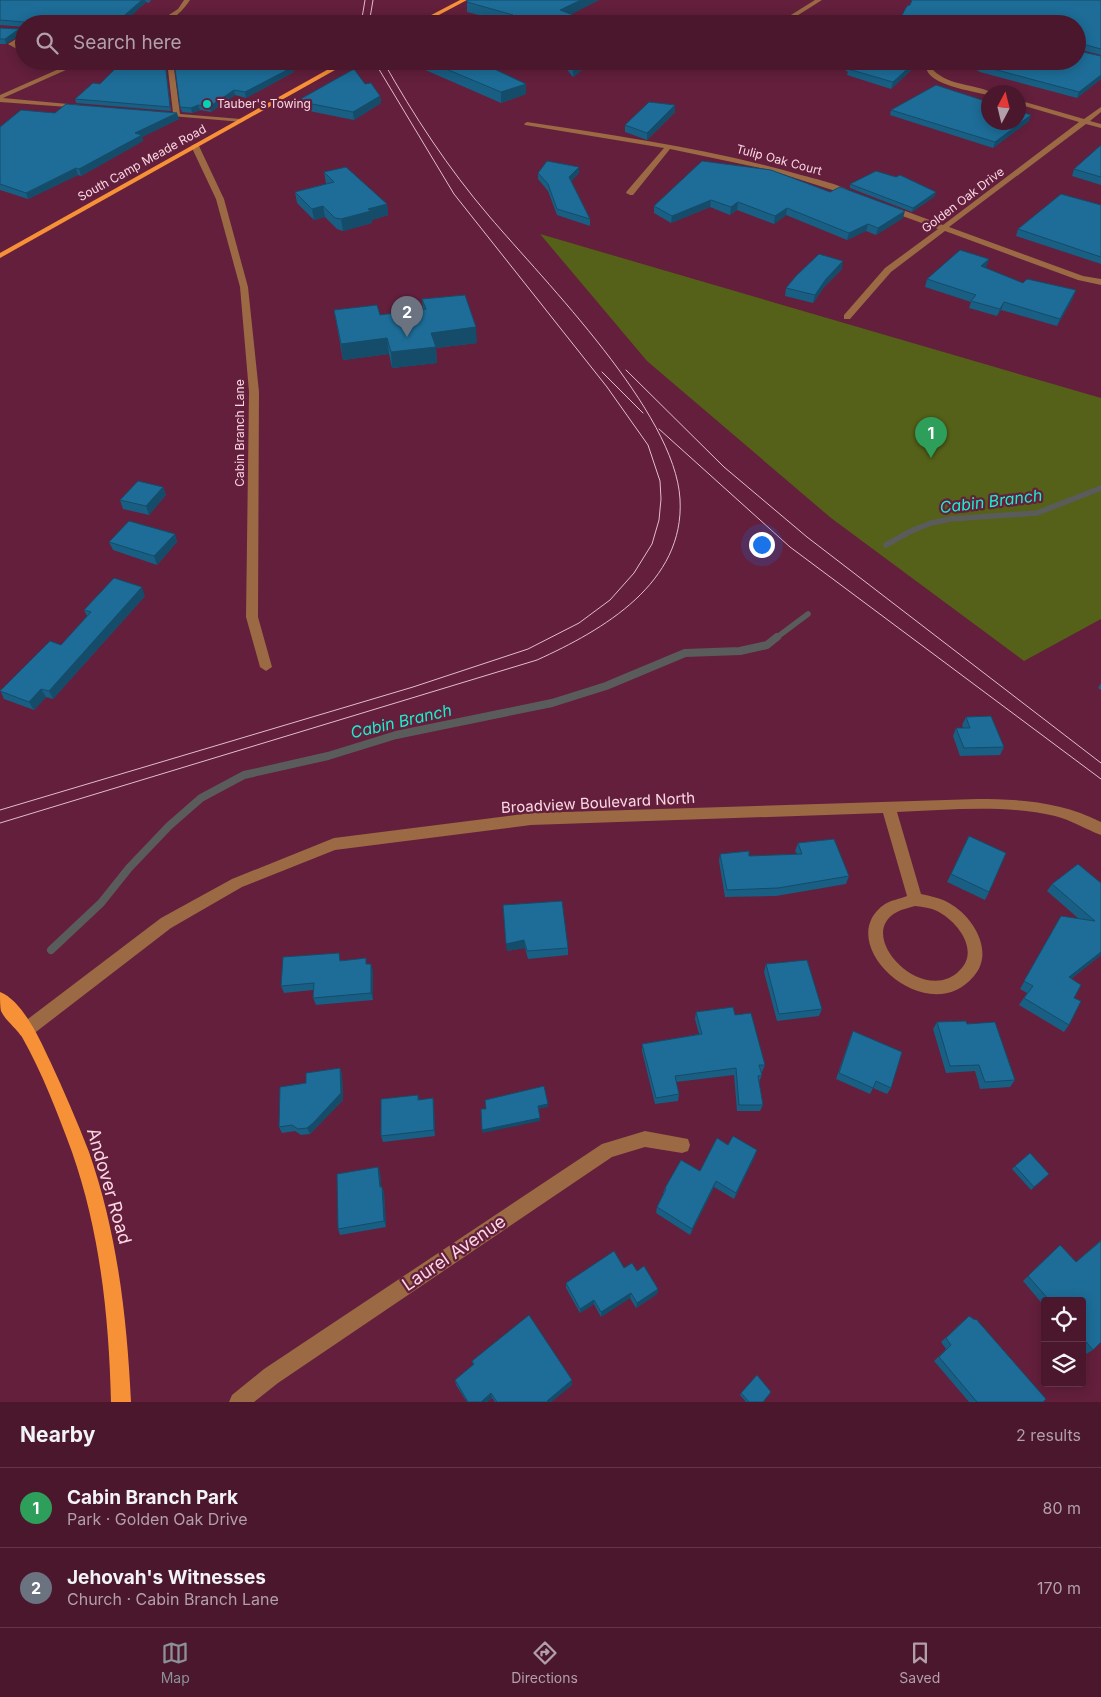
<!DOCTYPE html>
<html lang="en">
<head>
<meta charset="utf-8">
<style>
  :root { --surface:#4a172d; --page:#542439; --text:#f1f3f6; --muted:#b29faa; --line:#613649; --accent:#8c9099 }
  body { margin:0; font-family:Inter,sans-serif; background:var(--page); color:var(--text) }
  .controls { position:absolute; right:15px; bottom:15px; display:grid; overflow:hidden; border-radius:5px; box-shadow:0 2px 12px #0003 }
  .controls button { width:45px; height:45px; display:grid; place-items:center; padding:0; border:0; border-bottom:1px solid var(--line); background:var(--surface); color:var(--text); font:25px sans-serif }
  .compass { position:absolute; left:981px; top:85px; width:45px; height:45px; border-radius:50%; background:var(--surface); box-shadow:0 2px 12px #0003; rotate:7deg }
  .you { position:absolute; left:761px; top:544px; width:18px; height:18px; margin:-12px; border:4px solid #fff; border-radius:50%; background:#1a73e8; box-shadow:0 0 0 8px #1a73e833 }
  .badge { display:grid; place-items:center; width:32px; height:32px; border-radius:50%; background:var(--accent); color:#fff; font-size:16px; font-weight:700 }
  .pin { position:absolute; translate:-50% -41px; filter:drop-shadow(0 1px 2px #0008) }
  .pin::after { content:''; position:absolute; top:26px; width:18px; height:15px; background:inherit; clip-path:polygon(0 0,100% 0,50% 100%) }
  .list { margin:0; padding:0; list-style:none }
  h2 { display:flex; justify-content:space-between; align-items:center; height:65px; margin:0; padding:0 20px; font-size:21px }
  h2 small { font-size:16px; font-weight:400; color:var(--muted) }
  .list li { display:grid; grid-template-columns:32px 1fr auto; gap:15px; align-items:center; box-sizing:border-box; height:80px; padding:0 20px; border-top:1px solid var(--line) }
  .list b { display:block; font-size:19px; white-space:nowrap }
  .list p { margin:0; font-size:16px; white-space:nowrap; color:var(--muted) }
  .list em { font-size:16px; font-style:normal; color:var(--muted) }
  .icon { flex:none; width:28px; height:28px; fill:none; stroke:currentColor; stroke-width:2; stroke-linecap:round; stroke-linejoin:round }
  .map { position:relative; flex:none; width:1101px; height:1402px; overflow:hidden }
  .search { position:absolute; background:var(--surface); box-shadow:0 2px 12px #0003; left:15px; right:15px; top:15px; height:55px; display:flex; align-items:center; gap:12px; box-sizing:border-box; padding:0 18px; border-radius:28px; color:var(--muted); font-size:19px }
  .sheet { height:225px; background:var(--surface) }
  nav { display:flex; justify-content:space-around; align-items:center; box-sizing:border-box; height:70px; border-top:1px solid var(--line); background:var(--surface); font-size:14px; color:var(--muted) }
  nav a { display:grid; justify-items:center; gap:2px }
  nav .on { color:var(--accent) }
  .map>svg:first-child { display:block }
  .green { fill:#556018 }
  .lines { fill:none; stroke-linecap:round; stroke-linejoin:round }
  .stream-far1 { stroke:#5a5c5c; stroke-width:5.5 }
  .stream { stroke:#5a5c5c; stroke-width:8 }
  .minor { fill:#9b6943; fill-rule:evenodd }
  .major { fill:#f79137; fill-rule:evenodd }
  .tram { stroke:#e4bcca; stroke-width:1 }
  .wall { fill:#195e83 }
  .shaded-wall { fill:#144c6a }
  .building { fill:#1d6d98; stroke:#144c6a }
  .poi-dot { fill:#00d5b7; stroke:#631f3c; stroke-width:2 }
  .labels { text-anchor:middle; stroke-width:4.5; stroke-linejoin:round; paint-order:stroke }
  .far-poi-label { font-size:12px; fill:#fbd8e3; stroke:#631f3c; text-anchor:start }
  .far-street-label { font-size:12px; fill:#fbd8e3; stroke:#631f3c }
  .street-label { font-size:15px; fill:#fbd8e3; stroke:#631f3c }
  .water-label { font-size:16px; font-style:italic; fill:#19f0cf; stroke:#631f3c }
  .near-street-label { font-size:18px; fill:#fbd8e3; stroke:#631f3c }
</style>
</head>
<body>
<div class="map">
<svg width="1101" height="1402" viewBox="0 0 1101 1402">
  <rect width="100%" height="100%" fill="#631f3c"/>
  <!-- green -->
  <path class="green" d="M540,234L1101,398V619L1024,661L831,518L647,361Z"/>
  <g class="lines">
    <!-- stream-far1 -->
    <g class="stream-far1">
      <path d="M886,545L911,531L931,523L950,519L1037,513L1101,488"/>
      <path d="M776,638L808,614"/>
    </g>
    <!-- stream -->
    <path class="stream" d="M51,950L101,903L129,868L169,826L201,798L244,775L328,756L396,735L552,703L606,686L685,653L740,651L767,645L777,637"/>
    <!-- minor -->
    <g class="minor">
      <path d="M184,0H190C182,12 170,24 155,24L178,9Z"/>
      <path d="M815,0H822L784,24L778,23Z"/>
      <path d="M24,34V39L15,44L24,48V53L8,44Z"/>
      <path d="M77,61H86L3,98L79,105L81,106V108L0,102V95Z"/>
      <path d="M167,61H173L180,114L241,119L243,120V122L159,115L158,114L161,112L173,113Z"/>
      <path d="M926,67H930C947,86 970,83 991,92H988V95C972,91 928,85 926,67Z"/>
      <path d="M1018,100L1084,119L1101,107V112L1090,121L1101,124V128L1086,124L949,227L1083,276L1101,279V285L1078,280L945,231L891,272L850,319H844V315L885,268L938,229L886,210V206H892L943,225L1079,122L1018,104Z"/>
      <path d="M527,122C619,136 712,149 801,175C816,179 843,185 855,194L851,196L770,170L670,149L633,195H630L626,193L627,191L664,148L525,125L524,124Z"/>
      <path d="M195,144L199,146L224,199L248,287L259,392L258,617L272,667L266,671L260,667L246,617L249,392L240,287L216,199L191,146Z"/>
      <path d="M977,799C1021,799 1062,802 1101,822V835C1085,829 1071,820 1055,816C1004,804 948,810 897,812L921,894C930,896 941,898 949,903C973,916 995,952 974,976C927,1033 829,942 885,904C891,900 900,899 907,896L883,813L531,825L335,850L242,887L171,928L32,1035L26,1037L20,1035L18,1030L20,1025L161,918L232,879L334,838L531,813ZM915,906C923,907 931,908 937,911C957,921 980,950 960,970C924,1008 853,935 897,912C902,909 909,908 915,906Z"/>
      <path d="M645,1131L688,1139L690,1145L688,1151L682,1153L645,1147L612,1157L278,1383L254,1402H229L232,1395L264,1369L602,1144Z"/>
    </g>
    <!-- major -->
    <g class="major">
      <path d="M460,0H467L422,24H414Z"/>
      <path d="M343,61H351L0,258V253Z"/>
      <path d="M0,992C23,1001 40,1040 50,1061C64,1091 77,1121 89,1152C117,1232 127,1317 131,1402H111C109,1317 100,1232 72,1152C58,1114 42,1072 22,1037C16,1028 5,1020 1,1011C0,1006 0,997 0,992Z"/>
    </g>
    <!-- tram -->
    <g class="tram">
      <path d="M361,24L365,0"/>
      <path d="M369,24L373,0"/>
      <path d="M626,370L724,467L807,537L1101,763"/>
      <path d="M602,372L643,413"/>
      <path d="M659,429L790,547L1101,779"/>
      <path d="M0,810L413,687L528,649L579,623L610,600L634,573L652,544L659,520L661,499L660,481L648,445L607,387L454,194L374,61"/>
      <path d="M0,823L537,660C603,630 685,583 680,499C675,412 545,282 489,216C448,168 414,116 383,61"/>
    </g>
  </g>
  <!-- wall -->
  <g class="wall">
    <path d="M0,0H151L149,3L146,2L122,24H24V27L0,25Z"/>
    <path d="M467,0H599L571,14L501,21L467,12Z"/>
    <path d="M1101,0V55L1078,49V51L1101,56V79L1077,98L980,72L963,61H1077V24Z"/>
    <path d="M0,28L19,29L21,34L6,44H0Z"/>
    <path d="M24,34V45H21L19,44L18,39Z"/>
    <path d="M188,61H302L292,73L246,98L235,95L211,112L200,110L192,113L182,112L180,107Z"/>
    <path d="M414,61H492L484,64L526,84V94L501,103L414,65Z"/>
    <path d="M560,61H612L598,67L583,69L573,77Z"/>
    <path d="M830,61H921L891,89L847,75L848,72Z"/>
    <path d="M165,62L171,111L76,103L75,99L100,84L130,69Z"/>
    <path d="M365,84L380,96L381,103L354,120L299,109L297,101Z"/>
    <path d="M675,105V112L647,140L625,132V125Z"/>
    <path d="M891,110L1029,121L993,148L890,115Z"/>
    <path d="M55,113L179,119L142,137L143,141L81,176L78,175L28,199L0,190V127Z"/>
    <path d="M1101,145V185L1072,176L1074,169Z"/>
    <path d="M702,161L830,192L903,218L876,235L866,231L847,240L786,215L774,224L737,210L730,215L710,207L671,223L654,213V206Z"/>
    <path d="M579,167V173L571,181L590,219V226L557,215L548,191L538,179V173Z"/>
    <path d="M324,172L387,204L388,215L372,220V223L343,231L337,229L325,217L314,220L297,203L295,192L326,184Z"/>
    <path d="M896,177L935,196L912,212L850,188V184Z"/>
    <path d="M1101,205V264L1016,236L1018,229Z"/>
    <path d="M989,259L986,267L985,268L1023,283L1073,298L1057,326L1001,310L997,316L969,308L971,302L925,287L927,279Z"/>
    <path d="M842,269L824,287L813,303L785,296L786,288Z"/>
    <path d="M422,299L477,343L436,348L437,363L392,368L389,354L343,360L334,310L380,315L423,310Z"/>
    <path d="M163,487L166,495L149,515L123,509L120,500Z"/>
    <path d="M175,534L177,542L157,565L113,550L109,542Z"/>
    <path d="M145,596L53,699L46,697L34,710L4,699L0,690L61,645L87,616L84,610Z"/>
    <path d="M1101,683V690L1098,688Z"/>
    <path d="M966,717L1004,747L1000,755L960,756L953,736L956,728H963L962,725Z"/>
    <path d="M969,836L989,892L985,900L947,882Z"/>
    <path d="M798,843L849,876L846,884L776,896L725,897L719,861L720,854L749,856L797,854L795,851Z"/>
    <path d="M1101,883V955L1071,979L1074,998L1069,1025L1064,1032L1019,1005L1027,993L1020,989L1061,916L1079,919L1047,891L1052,884Z"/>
    <path d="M503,905L568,948V955L528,959L525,948L507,951Z"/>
    <path d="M342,960L368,964L373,971V1000L316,1005L313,998V990L284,993L281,986Z"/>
    <path d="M766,964L822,1009L819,1016L777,1021L764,972Z"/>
    <path d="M696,1012L735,1015L765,1065L762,1072H761L762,1075L759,1082L763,1105L760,1111H737L734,1075L676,1082L679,1094L678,1101L655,1104L642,1051V1044L699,1034L695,1019Z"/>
    <path d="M937,1022L967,1024L1015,1080L1010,1087L980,1089L975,1071L946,1073L933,1029Z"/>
    <path d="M853,1031L891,1088L887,1094L873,1088L870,1094L836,1079L850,1038Z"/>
    <path d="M340,1068L342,1075L343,1100L310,1134L301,1135L295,1131L282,1133L279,1127L306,1083Z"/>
    <path d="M418,1095L419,1100L433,1098L434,1105L435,1136L383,1142L381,1136Z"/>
    <path d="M728,1145L755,1156L734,1199L714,1187L690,1235L656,1213L657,1207L664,1194L663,1193L665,1188L700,1171Z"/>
    <path d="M1015,1166L1049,1174L1031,1190L1012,1169Z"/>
    <path d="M378,1167L380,1173L381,1187H382L384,1193L386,1227L340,1235L338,1229Z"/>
    <path d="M1101,1240V1342L1093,1350L1086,1354L1082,1349V1301H1045V1307L1023,1281L1060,1245L1076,1262Z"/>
    <path d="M624,1268L637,1271L658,1289L657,1294L636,1308L630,1298L601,1317L594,1304L580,1313L566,1288V1283Z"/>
    <path d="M969,1316L1043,1402H969L934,1361L946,1349L941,1342Z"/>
    <path d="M472,1361L572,1385L551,1402H495L492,1398L487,1402H467L456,1385L455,1380L473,1365Z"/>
    <path d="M741,1393L763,1402H746L740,1395Z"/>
  </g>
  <!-- shaded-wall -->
  <g class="shaded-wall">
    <path d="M142,0H145L146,2L122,24H119L118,21Z"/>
    <path d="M581,0H599L560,20V10Z"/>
    <path d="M19,29L21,34L6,44L5,39Z"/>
    <path d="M297,61H302L292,73L246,98L245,92Z"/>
    <path d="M472,61H492L473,69Z"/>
    <path d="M580,61H612L598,67L583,69L573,77V67Z"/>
    <path d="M916,61H921L891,89L893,82Z"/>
    <path d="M1101,75V79L1077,98L1079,92Z"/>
    <path d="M526,84V94L501,103V92Z"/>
    <path d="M234,90L235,95L211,112L209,107Z"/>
    <path d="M380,96L381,103L354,120L353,112Z"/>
    <path d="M198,105L200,110L192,113L191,108Z"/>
    <path d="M675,105V112L647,140V133Z"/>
    <path d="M177,113L179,119L142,137L143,141L81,176L79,169L135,133Z"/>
    <path d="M1031,115L1029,121L993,148L995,142Z"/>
    <path d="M579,167V173L569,184V177Z"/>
    <path d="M76,168L78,175L28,199L26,193Z"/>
    <path d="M936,192L935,196L912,212L913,208Z"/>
    <path d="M711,200L710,207L671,223L672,216Z"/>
    <path d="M738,202L737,210L730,215L731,207Z"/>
    <path d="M387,204L388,215L372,220V223L343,231L341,219L368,209Z"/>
    <path d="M323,206L325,217L314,220L312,209Z"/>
    <path d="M787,208L786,215L774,224L775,216Z"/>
    <path d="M905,211L903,218L876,235L878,228Z"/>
    <path d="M868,224L866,231L847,240L849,233Z"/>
    <path d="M989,259L986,267L979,274L981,266Z"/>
    <path d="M843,261L842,269L824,287L813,303L815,295L826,279Z"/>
    <path d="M1076,290L1073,298L1057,326L1060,319Z"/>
    <path d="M1004,302L1001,310L997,316L1000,309Z"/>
    <path d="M476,327L477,343L436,348L437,363L392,368L391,352L431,333Z"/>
    <path d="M387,338L389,354L343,360L341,344Z"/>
    <path d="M163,487L166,495L149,515L146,506Z"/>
    <path d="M175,534L177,542L157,565L154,556Z"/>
    <path d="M142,587L145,596L53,699L49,691Z"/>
    <path d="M41,689L46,697L34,710L29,702Z"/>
    <path d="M524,940L525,948L507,951L506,944Z"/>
    <path d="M1101,952V955L1064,984L1069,977Z"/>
    <path d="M371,964L373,971V1000L371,993Z"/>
    <path d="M340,1068L342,1075L343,1100L310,1134L307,1128Z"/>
    <path d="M433,1098L434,1105L435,1136L434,1130Z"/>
    <path d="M548,1104V1107L538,1109V1106Z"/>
    <path d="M540,1118V1121L483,1133L482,1130Z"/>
    <path d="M757,1150L755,1156L734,1199L736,1193Z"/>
    <path d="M378,1167L380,1173L382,1193L380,1187Z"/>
    <path d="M716,1181L714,1187L690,1235L692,1229Z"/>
    <path d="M382,1187L384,1193L386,1227L384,1221Z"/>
    <path d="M658,1289L657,1294L636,1308L637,1303Z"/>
    <path d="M631,1293L630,1298L601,1317V1312Z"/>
    <path d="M594,1300V1304L580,1313V1309Z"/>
    <path d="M572,1380V1385L551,1402H547V1401Z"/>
    <path d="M491,1393L492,1398L487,1402H481Z"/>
  </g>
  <!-- building -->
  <g class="building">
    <path d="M0,0H142L118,21L112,22L110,24H24V22L0,20Z"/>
    <path d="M467,0H581L560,10L596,24H496L513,15L467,2Z"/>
    <path d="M912,0H1101V49L1079,43L1077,45V24H897L907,6L910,5Z"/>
    <path d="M243,21L271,24H238Z"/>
    <path d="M0,28L19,29L5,39H0Z"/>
    <path d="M24,34V40L18,39Z"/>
    <path d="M1077,46L1078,51L1101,56V75L1079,92L982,66L975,61H1077Z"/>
    <path d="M174,61L187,62L188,61H297L291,68L245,92L234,90L209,107L198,105L191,108L180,107Z"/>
    <path d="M427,61H477L526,84L501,92Z"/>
    <path d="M568,61H580L573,67Z"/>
    <path d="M841,61H916L893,82L848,69L849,66Z"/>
    <path d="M138,62H165L170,107L75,99L93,83L100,84L116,68L130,69Z"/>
    <path d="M354,69L365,84L371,83L380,96L353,112L297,101Z"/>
    <path d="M936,85L988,102V122H1018V111L1031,115L995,142L891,110Z"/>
    <path d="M649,102L675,105L647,133L625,125Z"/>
    <path d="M66,104L177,113L135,133L142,135L79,169L76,168L26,193L0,184V127L21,110L55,113Z"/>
    <path d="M1101,145V177L1074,169Z"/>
    <path d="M547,161L579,167L569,177L590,219L557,209L548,184L538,173Z"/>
    <path d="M702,161L771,170L830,192L840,187L905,211L878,228L868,224L849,233L787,208L775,216L738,202L731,207L711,200L672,216L654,206Z"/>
    <path d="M346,167L387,204L368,209L371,211L341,219L335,218L323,206L312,209L295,192L334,182L324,172Z"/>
    <path d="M876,171L896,177L900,175L936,192L913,208L850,184Z"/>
    <path d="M1061,194L1101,205V257L1018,229Z"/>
    <path d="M960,250L989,259L981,266L1023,283L1027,279L1076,290L1060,319L1004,302L1000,309L971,301L976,295L927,279Z"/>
    <path d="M819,254L843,261L826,279L815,295L786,288L796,276Z"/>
    <path d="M465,295L476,327L431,333L436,347L391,352L387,338L341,344L334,310L377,305L380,315L426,309L422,299Z"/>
    <path d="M138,481L163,487L146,506L120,500Z"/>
    <path d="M129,521L175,534L154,556L109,542Z"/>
    <path d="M114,578L142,587L49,691L41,689L29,702L0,691L50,641L61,645L91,612L84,610Z"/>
    <path d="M991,716L1004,747L964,748L956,728H970L966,717Z"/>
    <path d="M969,836L1006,853L989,892L951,874Z"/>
    <path d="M834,839L849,876L778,888L727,890L720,854L749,851V856L802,854L798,843Z"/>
    <path d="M1078,864L1101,883V952L1069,977L1081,985L1074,998L1081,1001L1069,1025L1024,998L1033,986L1024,981L1061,916L1095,921L1052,884Z"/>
    <path d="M562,901L568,948L527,951L524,940L506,944L503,905Z"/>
    <path d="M339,953L340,961L366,958V964H371V993L313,998L314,983L281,986L283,957Z"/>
    <path d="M807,960L822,1009L779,1014L766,964Z"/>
    <path d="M733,1007L735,1015L751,1013L765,1065H759L762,1075L758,1076L763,1105H739L736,1068L675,1076L679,1094L656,1098L642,1044L702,1034L696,1012Z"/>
    <path d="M966,1021L967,1024L995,1022L1015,1080L985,1082L979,1065L950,1066L937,1022Z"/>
    <path d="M853,1031L902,1052L891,1088L876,1081L873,1088L839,1073Z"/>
    <path d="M340,1068L341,1093L314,1122L307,1128L298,1129L292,1125L279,1127L280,1087L306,1083V1073Z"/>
    <path d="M544,1086L548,1104L538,1106L540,1118L482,1130L481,1109H486L485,1100Z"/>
    <path d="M418,1095V1100L433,1098L434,1130L381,1136V1099Z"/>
    <path d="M733,1136L757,1150L736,1193L716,1181L692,1229L657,1207L666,1189L665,1188L681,1160L700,1171L717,1138L728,1145Z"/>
    <path d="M1030,1153L1049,1174L1034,1187L1015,1166Z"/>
    <path d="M378,1167L380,1187H382L384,1221L338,1229L337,1174Z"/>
    <path d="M1101,1241V1342L1093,1350L1082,1337V1301H1050L1028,1276L1060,1245L1076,1262Z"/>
    <path d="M614,1251L624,1268L632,1263L637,1271L644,1266L658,1289L637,1303L631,1293L601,1312L594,1300L580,1309L566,1283Z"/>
    <path d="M529,1315L572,1380L547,1401L548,1402H497L491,1393L481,1402H468L455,1380L474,1364L472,1361Z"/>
    <path d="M969,1316L975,1320L976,1319L1046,1399L1043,1402H977L939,1357L951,1345L946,1338Z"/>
    <path d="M757,1375L771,1392L763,1402H749L741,1393Z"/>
  </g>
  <!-- markers -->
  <circle class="poi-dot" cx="207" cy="104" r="5"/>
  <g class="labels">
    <!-- far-poi labels -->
    <g class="far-poi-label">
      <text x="217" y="108">Tauber's Towing</text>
    </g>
    <!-- far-street labels -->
    <g class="far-street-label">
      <text transform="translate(779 160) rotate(15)" y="4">Tulip Oak Court</text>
      <text transform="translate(142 163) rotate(-29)" y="4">South Camp Meade Road</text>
      <text transform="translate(963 200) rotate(-37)" y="4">Golden Oak Drive</text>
      <text transform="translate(240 433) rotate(-90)" y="4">Cabin Branch Lane</text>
    </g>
    <!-- street labels -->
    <g class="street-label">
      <text transform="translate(598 803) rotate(-3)" y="5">Broadview Boulevard North</text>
    </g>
    <!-- water labels -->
    <g class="water-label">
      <text transform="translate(991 501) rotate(-7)" y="6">Cabin Branch</text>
      <text transform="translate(401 721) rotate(-13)" y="6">Cabin Branch</text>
    </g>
    <!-- near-street labels -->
    <g class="near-street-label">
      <text transform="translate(109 1186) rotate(74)" y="6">Andover Road</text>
      <text transform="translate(454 1253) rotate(-34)" y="6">Laurel Avenue</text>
    </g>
  </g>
</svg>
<div class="controls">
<button><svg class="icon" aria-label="locate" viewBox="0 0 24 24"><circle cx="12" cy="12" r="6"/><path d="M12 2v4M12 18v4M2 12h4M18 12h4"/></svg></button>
<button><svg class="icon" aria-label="layers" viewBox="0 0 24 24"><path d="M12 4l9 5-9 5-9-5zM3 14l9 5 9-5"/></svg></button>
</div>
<svg class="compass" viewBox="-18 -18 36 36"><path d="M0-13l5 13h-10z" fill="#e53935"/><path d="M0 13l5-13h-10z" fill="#b29faa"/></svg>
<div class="you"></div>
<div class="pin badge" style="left:931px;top:458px;background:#2e9e5b">1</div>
<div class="pin badge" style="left:407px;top:337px;background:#6b7280">2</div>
<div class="search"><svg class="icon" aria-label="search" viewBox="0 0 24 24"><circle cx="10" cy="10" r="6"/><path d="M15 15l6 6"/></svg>Search here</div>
</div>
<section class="sheet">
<h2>Nearby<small>2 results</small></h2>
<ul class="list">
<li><span class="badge" style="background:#2e9e5b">1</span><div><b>Cabin Branch Park</b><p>Park · Golden Oak Drive</p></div><em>80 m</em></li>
<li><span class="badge" style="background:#6b7280">2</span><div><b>Jehovah's Witnesses</b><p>Church · Cabin Branch Lane</p></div><em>170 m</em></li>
</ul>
</section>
<nav>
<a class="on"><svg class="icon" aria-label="map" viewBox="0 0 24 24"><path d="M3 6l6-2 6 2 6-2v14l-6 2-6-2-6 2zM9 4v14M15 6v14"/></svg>Map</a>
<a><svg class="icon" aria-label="directions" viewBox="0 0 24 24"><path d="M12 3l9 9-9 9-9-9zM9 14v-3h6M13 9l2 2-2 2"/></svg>Directions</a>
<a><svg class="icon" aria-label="saved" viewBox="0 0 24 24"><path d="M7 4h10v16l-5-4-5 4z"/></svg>Saved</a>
</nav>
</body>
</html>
